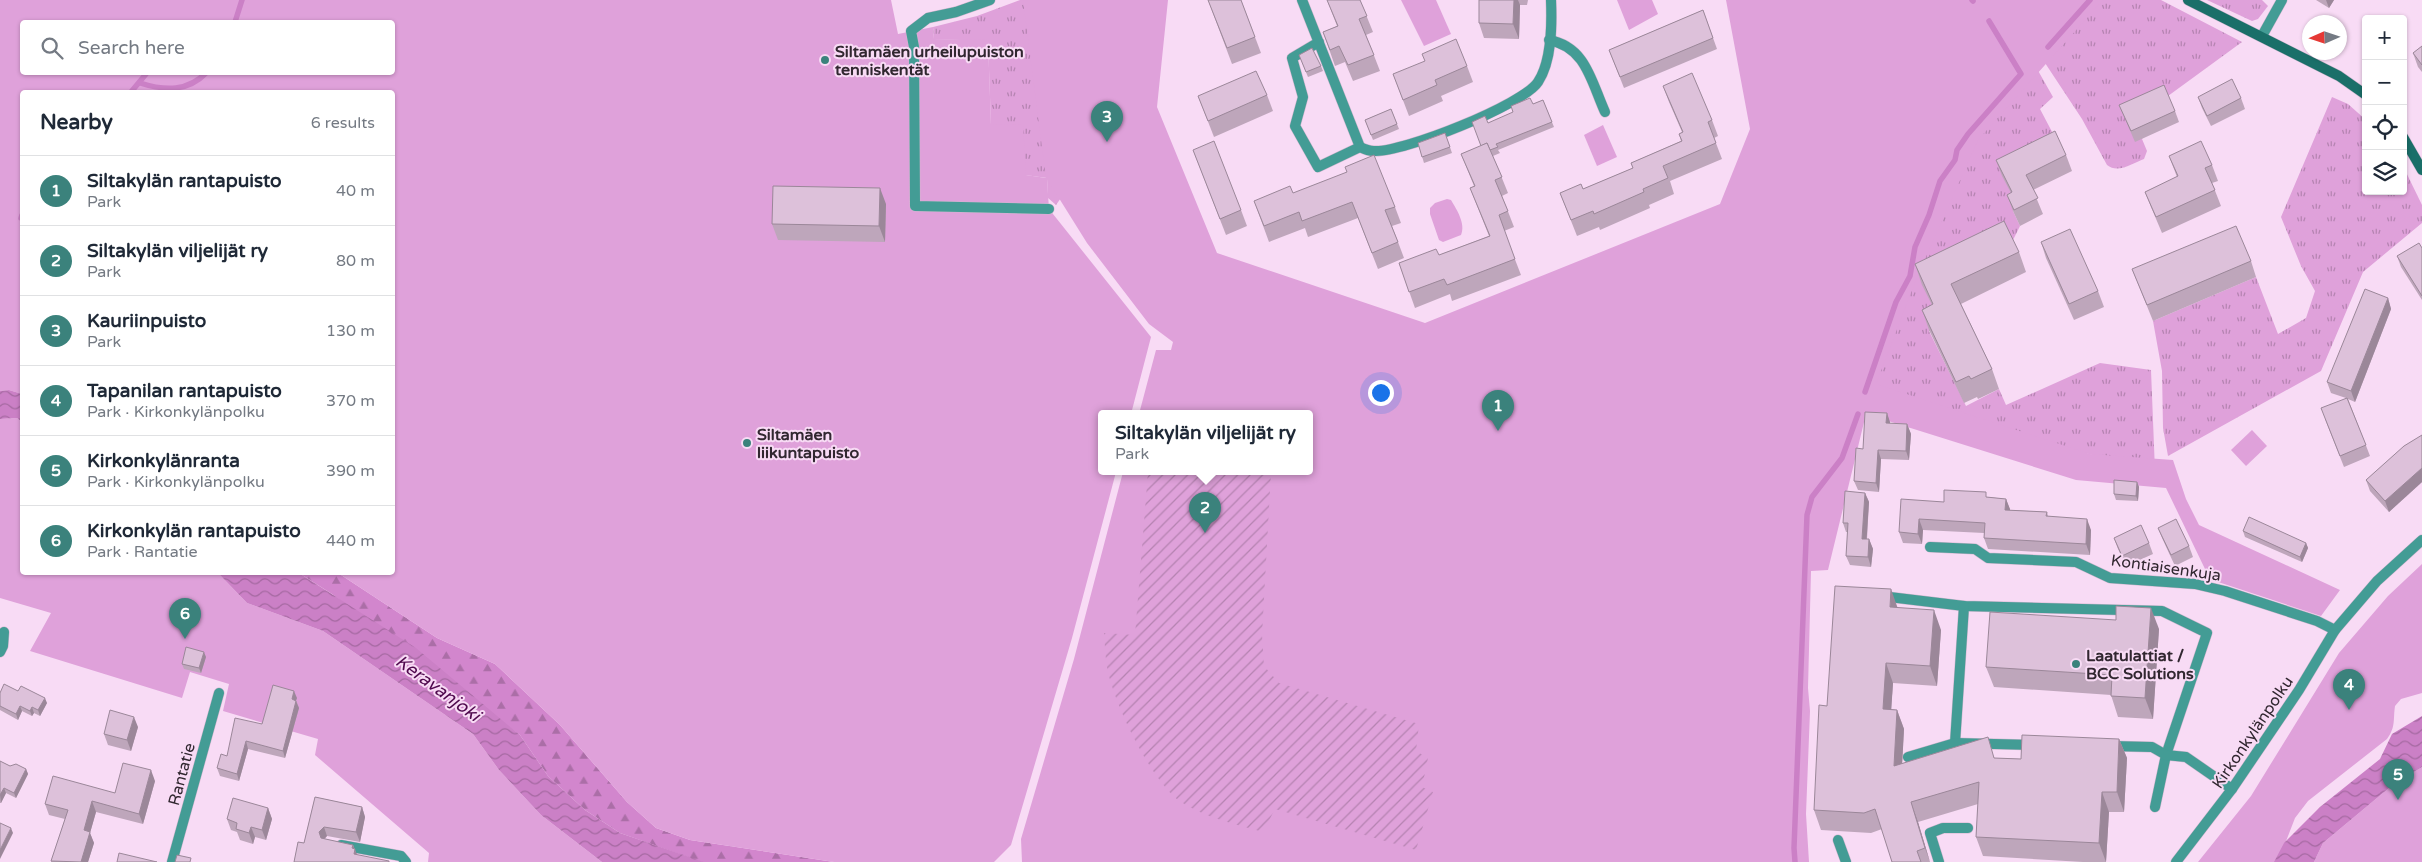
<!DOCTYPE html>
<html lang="en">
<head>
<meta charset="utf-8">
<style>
  :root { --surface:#fff; --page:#f2f2f3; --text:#1f2937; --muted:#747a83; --line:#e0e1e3; --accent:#3b827c }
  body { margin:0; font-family:"Varela Round",sans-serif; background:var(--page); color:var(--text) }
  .controls { position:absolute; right:15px; top:15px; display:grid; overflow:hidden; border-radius:5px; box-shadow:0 1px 4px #0004 }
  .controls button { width:45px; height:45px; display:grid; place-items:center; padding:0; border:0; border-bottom:1px solid var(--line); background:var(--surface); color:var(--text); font:25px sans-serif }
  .compass { position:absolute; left:2302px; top:15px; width:45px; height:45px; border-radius:50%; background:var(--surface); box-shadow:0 1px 4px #0004; rotate:267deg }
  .you { position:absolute; left:1380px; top:392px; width:18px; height:18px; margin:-12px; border:4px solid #fff; border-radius:50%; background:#1a73e8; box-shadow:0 0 0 8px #1a73e833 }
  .badge { display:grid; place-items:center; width:32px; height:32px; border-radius:50%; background:var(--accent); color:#fff; font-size:16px; font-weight:700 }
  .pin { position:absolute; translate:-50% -41px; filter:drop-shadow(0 1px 2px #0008) }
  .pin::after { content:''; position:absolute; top:26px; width:18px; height:15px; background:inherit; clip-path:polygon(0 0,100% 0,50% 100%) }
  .popup { position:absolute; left:1098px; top:410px; width:215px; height:65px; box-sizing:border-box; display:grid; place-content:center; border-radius:5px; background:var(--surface); filter:drop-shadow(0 1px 4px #0005); font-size:16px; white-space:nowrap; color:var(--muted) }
  .popup b { font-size:19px; color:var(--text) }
  .popup::after { content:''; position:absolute; left:50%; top:100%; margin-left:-10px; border:10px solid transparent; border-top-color:var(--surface) }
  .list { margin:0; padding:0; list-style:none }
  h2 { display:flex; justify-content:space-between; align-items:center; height:65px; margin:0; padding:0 20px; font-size:21px }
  h2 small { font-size:16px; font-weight:400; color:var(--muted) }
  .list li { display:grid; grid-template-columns:32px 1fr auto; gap:15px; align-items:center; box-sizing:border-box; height:70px; padding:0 20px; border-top:1px solid var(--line) }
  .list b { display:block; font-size:19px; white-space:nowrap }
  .list p { margin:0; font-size:16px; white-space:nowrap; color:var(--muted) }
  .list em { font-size:16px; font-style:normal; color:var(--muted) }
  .icon { flex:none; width:28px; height:28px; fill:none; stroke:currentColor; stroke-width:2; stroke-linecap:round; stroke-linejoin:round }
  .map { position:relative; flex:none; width:2422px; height:862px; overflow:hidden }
  .search { position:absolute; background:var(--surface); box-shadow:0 1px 4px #0004; left:20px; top:20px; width:375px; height:55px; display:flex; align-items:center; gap:12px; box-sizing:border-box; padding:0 18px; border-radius:5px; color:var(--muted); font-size:19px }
  .panel { position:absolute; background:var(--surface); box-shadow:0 1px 4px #0004; left:20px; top:90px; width:375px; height:485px; border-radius:5px }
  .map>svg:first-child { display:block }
  .grass { fill:url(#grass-tufts) }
  .forest { fill:url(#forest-firs) }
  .park { fill:#dfa1da; fill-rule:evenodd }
  .garden { fill:url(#garden-furrows) }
  .water { fill:url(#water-waves) }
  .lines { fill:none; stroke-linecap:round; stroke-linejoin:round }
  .stream { stroke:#cb80c6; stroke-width:5.5 }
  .lane-casing { stroke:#d0b7ce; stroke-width:11 }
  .street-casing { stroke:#d0b7ce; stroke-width:11 }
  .secondary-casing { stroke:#d0b7ce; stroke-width:11 }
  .lane { stroke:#439c95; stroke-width:10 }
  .street { stroke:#439c95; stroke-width:10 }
  .secondary { stroke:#1a6f69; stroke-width:10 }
  .wall { fill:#bea6bb }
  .shaded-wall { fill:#9b8799 }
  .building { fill:#ddc1da; stroke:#9b8799 }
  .poi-dot { fill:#3b827c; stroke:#f8dbf5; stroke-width:2 }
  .labels { text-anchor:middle; stroke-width:4; stroke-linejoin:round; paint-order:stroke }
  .poi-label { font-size:16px; font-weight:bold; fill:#312730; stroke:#f8dbf5; text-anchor:start }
  .street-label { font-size:16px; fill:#312730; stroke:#f8dbf5 }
  .water-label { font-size:18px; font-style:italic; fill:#500a4e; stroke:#f8dbf5 }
</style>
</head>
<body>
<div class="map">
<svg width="2422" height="862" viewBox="0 0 2422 862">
  <defs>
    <pattern id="grass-tufts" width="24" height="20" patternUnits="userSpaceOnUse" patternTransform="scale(1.25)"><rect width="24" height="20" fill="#dfa1da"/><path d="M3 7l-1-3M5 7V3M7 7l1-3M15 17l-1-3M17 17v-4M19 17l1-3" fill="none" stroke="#b583b1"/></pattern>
    <pattern id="forest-firs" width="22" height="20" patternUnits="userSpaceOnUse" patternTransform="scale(1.25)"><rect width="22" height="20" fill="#d286cd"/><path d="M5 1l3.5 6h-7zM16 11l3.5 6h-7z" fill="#ab6ea7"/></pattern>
    <pattern id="garden-furrows" width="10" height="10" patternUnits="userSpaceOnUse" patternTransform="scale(1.25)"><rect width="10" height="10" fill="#dfa1da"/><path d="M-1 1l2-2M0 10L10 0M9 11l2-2" fill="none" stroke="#b583b1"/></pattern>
    <pattern id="water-waves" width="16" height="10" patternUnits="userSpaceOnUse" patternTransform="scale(1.25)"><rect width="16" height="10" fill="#cb80c6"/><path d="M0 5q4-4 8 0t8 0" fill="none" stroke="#a569a1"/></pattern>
  </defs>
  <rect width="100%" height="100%" fill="#f8dbf5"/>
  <!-- grass -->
  <g class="grass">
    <path d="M1020,0H1032L1063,195L1056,205L1048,198L1047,178L1025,175L991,125L988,41L934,39L933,27L977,16Z"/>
    <path d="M2009,0H2161L2242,42L2168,96L2142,139L2147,151L2144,159C2133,163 2118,174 2107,165L2082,119L2020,25Z"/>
    <path d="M2207,0H2262L2268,6L2258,19L2252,21Z"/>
    <path d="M2032,60L2053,97L2040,109L2060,147L2018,208L2013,211L2020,226L2012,242L1941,325L1929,331L1966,406L1999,389L2006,405L2100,363L2151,370L2155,471L1692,352Z"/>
    <path d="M2332,97L2348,104L2366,120V191H2403V166L2422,205V223L2363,272L2321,371L2168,456L2163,428L2162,371L2153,321L2256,277L2278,334L2306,318L2315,291L2301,266L2281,217Z"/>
  </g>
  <!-- forest -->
  <path class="forest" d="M299,573H338L437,638L495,664L560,725L627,802L656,828L690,840L834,862H702L620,833L585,810L548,776L520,735L332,594Z"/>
  <!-- park -->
  <g class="park">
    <path d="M0,0H891L898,34L933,27L934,39L988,40L991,125L1023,124L1026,175L1046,178L1023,0H1168L1157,107L1217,253L1425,323L1720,204L1750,129L1726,0H2103L1978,140L1917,277L1876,384L2090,454L2173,460L2186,499L2199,525L2340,590L2321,616L2203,577L2205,569L2166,488L2076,480L1866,414L1828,570L1811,571L1808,688L1810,711L1806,814L1809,862H1022L1021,839L1074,659L1123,472H1309V414H1139L1156,350H1171L1173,342L1149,324L1087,243L1047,179L1049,209L1151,337L1131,414H1101V472H1116L1072,638L1011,845L994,862H834L690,840L656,828L627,802L560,725L495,664L437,638L338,573L392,572V92H22V394L9,390L0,391ZM22,22H392V72H22Z"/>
    <path d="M1401,0H1436L1451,34L1424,46Z"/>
    <path d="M1617,0H1652L1658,14L1629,30Z"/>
    <path d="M1603,125L1617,157L1597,166L1584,135Z"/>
    <path d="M1447,199L1451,200C1457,210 1466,224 1461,235L1443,242L1439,240L1430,214V208L1435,203Z"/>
    <path d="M17,418L22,422V572L218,573L247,603L323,631L473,734L499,770L541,815L602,862H428L429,853L315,755L318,739L223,711L229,684L190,672L182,698L30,651L51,613L0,598V419Z"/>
    <path d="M2252,430L2267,446L2246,466L2231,450Z"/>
    <path d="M2422,564V693L2401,699L2395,706C2393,719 2396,727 2387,739L2308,801L2295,818L2278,862H2198L2251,796L2339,653L2388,596Z"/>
    <path d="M2422,767V862H2314L2323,843L2395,783Z"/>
  </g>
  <!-- garden -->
  <path class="garden" d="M1148,472H1271L1262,635L1264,666L1279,683L1419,724L1416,751L1428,758L1422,787L1433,792L1416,850L1275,809L1263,832C1235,824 1206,818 1181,802C1151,782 1113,702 1107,667C1105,656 1105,644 1104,633L1135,635Z"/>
  <!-- water -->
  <g class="water">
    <path d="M9,390L22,394V422L17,418L0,419V391Z"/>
    <path d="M218,573H299L416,648L520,735L548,776L585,810L620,833L704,862H602L541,815L499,770L473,734L323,631L247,603Z"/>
    <path d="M2422,716V767L2395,783L2323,843L2314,862H2274L2284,843L2320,807L2380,759L2392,734Z"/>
  </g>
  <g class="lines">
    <!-- stream -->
    <g class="stream">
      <path d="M1972,0L1973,1"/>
      <path d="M235,22L242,0"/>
      <path d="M2048,47L2090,0"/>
      <path d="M140,83C165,91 188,92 207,72"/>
      <path d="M131,92L146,74"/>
      <path d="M21,218L22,215"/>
      <path d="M1865,392L1896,302L1910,276L1915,247L1929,215L1940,181L1955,160L1957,150L1968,134L2021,74L1989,21"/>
      <path d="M1795,862L1794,848L1807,515L1812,497L1842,458L1858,414"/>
    </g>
    <defs>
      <g id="lane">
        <path d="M990,0L956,12L928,18L911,31L914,47L915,206L1049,209"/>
        <path d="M1302,0L1360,147L1318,167L1295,126L1303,97L1292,58L1319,42"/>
        <path d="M1549,40C1586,47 1591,81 1605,112"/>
        <path d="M1360,147C1364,149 1370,151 1374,151C1402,153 1523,105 1538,82C1552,61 1552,25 1551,0"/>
        <path d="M1881,596L1964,606L2162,611L2207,633L2166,755L2155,807"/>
        <path d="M1955,743L1964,606"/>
        <path d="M2110,746L2152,747L2166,755L2186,757L2232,789"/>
        <path d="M1908,757L1955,743L2035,745"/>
        <path d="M1838,840L1846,862"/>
        <path d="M341,845L401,856L406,862"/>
        <path d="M1939,862L1930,833L1943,828H1968"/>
      </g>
      <g id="street">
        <path d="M2262,36L2282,0"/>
        <path d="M1930,547L1975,549L1988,558L2076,562L2110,578L2195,584L2225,591L2317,621L2335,630"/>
        <path d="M0,652L3,646L4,632"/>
        <path d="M172,862L219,693"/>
        <path d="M2176,862L2232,789L2299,690L2335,630L2377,581L2422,540"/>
      </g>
      <g id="secondary">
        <path d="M2188,0L2339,76L2366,95"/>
        <path d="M2403,137L2422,170"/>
      </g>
    </defs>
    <!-- lane casing -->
    <use href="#lane" class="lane-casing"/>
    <!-- street casing -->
    <use href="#street" class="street-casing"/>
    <!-- secondary casing -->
    <use href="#secondary" class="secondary-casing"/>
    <!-- lane -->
    <use href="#lane" class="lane"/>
    <!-- street -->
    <use href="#street" class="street"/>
    <!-- secondary -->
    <use href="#secondary" class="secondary"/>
  </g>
  <!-- wall -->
  <g class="wall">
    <path d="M1208,0H1241L1261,53L1232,64Z"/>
    <path d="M1327,0H1360L1373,32L1366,35L1380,71L1353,81L1345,62L1335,66L1323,32L1337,26Z"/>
    <path d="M1479,0H1528L1527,5H1520L1519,39L1484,38L1479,23Z"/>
    <path d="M2316,0H2334L2329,8Z"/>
    <path d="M1703,10L1717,49L1624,88L1609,50Z"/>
    <path d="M2422,46V72L2418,67L2413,53Z"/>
    <path d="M1299,55L1321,66L1323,71L1308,77Z"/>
    <path d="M1467,66L1473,82L1441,96L1443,101L1409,116L1393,74Z"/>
    <path d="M1663,86L1712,120L1718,136L1714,138L1722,159L1670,181L1674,194L1649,205L1650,208L1600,230L1599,227L1577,236L1560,193L1583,189L1633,168L1631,163L1681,141L1679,134L1682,132L1669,102Z"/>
    <path d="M1267,95L1273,111L1214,137L1198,96Z"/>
    <path d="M2198,97L2241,98L2245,109L2211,126L2202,108Z"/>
    <path d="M1543,100L1554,127L1498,150L1500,153L1493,156L1508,193L1502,196L1514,227L1504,231L1521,275L1452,301L1450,294L1415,308L1399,263L1439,255L1489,236L1470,188L1474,186L1461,154L1481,146L1533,104Z"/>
    <path d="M2119,105L2175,111L2179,122L2135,142Z"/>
    <path d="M1391,109L1399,129L1373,140L1365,120Z"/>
    <path d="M1445,133L1452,153L1424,163L1418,143Z"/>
    <path d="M1193,150L1241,210L1247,226L1226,235Z"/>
    <path d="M2066,155L2072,171L2033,190L2043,214L2020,226L2013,211L2007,195L2011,193L2002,176L1996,160Z"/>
    <path d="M2169,156L2212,165L2218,181L2212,183L2221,206L2162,233L2151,207L2145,192L2177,177Z"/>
    <path d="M1293,193L1395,207L1401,223L1392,226L1404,258L1378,269L1358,218L1308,237L1305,228L1269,242L1254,201Z"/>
    <path d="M886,204L885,242L778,240L772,224Z"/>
    <path d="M2041,242L2098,291L2104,307L2074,320L2046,258Z"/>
    <path d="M2422,248V300L2401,267L2397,256Z"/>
    <path d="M2019,252L2026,272L1961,304L1992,369L1999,389L1978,399L1977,397L1964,403L1929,330L1922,310L1932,305L1922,285L1915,264Z"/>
    <path d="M2251,261L2256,277L2153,321L2132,269Z"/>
    <path d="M2388,298L2391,309L2355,402L2348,399L2370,456L2344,467L2325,419L2346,398L2331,393L2327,382Z"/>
    <path d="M1887,413L1890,424H1907L1911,434L1909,460L1881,459L1879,492L1858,490L1854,481L1863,449Z"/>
    <path d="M2422,435V482L2389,512L2370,491L2366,480Z"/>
    <path d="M2137,482L2139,487L2138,501L2116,500L2114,494Z"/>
    <path d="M1865,493L1869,502L1867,539H1869L1873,549L1871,567L1850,565L1846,556L1848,532H1846L1843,523Z"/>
    <path d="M1988,497L2006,499L2010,510L2047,512L2048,516L2091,530L2090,555L1988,549L1984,538V533L1923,530L1922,544L1903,543L1899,532L1944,502Z"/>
    <path d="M2158,528L2189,546L2193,557L2175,566L2162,538Z"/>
    <path d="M2243,531L2306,543L2308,548L2302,562L2245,537Z"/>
    <path d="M2114,538L2149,543L2153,554L2126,566L2118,549Z"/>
    <path d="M1897,607L1941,630L1937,686L1893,683L1891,709L1897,710L1904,729L1902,763L1995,758L2021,759L2119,739L2127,758L2124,812H2109L2106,862H2083L1983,856L1976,837L1978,804L1918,822L1930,862H1892L1882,829L1871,833L1821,830L1814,810L1827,706Z"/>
    <path d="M2116,620L2159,629L2153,719L2118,717L2111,695L1994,687L1986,667Z"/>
    <path d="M206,657L201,673L184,669L182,664Z"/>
    <path d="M18,691L47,703L40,716L34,713L32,716L22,711L18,720L0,710V693Z"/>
    <path d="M297,698L296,700L299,708L285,758L248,749L239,781L220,776L217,768L227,756L262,724Z"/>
    <path d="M138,727L131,751L108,745L104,734Z"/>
    <path d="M0,761L10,766L26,769L28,774L16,798L6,793L1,803H0Z"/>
    <path d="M155,781L143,824L96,812L90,833L94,843L88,862H51L65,819L49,815L45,804L115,793Z"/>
    <path d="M315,797L362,807L365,817L360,842L327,836L325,839L353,845L357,855L389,862H294L298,842L304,843Z"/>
    <path d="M268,808L272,819L266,840L255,837L253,844L240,840L237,832L231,830L227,819Z"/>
  </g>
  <!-- shaded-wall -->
  <g class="shaded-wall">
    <path d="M1514,0H1518L1520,5L1519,39L1513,24Z"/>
    <path d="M2326,0H2334L2329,8Z"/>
    <path d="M880,188L886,204L885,242L879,226Z"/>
    <path d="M2388,298L2391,309L2355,402L2351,391Z"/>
    <path d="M1887,413L1890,422V433L1886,423Z"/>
    <path d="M1907,424L1911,434L1909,460L1906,451Z"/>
    <path d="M1878,450L1881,459L1879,492L1876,483Z"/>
    <path d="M2422,468V482L2389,512L2385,501Z"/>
    <path d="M2137,482L2139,487L2138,501L2136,496Z"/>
    <path d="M1865,493L1869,502L1866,548L1862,539Z"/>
    <path d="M2006,499L2010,509L2009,521L2005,510Z"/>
    <path d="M1919,519L1923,530L1922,544L1918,534Z"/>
    <path d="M2087,519L2091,530L2090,555L2086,544Z"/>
    <path d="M1869,539L1873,549L1871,567L1868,557Z"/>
    <path d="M2306,543L2308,548L2302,562L2300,557Z"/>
    <path d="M1891,589L1898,609L1890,607Z"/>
    <path d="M2151,608L2159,629L2153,719L2145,698Z"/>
    <path d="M1934,610L1941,630L1937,686L1930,666Z"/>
    <path d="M204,652L206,657L201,673L199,668Z"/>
    <path d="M1886,663L1893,683L1890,729L1883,709Z"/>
    <path d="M294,691L297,698L294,706L292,699Z"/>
    <path d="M45,698L47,703L40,716L38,710Z"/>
    <path d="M296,701L299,708L285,758L283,751Z"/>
    <path d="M20,706L22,711L18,720L16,714Z"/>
    <path d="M32,707L34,713L32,716L30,711Z"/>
    <path d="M1897,710L1904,729L1901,786L1894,766Z"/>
    <path d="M134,717L138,727L131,751L127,740Z"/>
    <path d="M2119,739L2127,758L2124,812L2117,792Z"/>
    <path d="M246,741L248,749L239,781L237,774Z"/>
    <path d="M26,769L28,774L16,798L14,793Z"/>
    <path d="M151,770L155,781L143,824L139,814Z"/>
    <path d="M4,788L6,793L1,803L0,795Z"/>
    <path d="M2102,792L2109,812L2106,862L2099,843Z"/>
    <path d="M92,801L96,812L90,833L94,843L88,862H81L84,830Z"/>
    <path d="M1911,802L1918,822L1930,862L1925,848Z"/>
    <path d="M362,807L365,817L360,842L356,832Z"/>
    <path d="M268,808L272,819L266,840L262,830Z"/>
    <path d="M251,827L255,837L253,844L249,833Z"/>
    <path d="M324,827L327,836L322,841L319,832Z"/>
    <path d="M11,828L13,833L0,859V850Z"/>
    <path d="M353,845L359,859L357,862L352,848Z"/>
  </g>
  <!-- building -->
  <g class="building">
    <path d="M1208,0H1241L1255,37L1227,48Z"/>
    <path d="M1327,0H1360L1367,16L1359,19L1374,55L1348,65L1339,46L1330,50L1323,32L1338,26Z"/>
    <path d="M1479,0H1514L1513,24L1479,23Z"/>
    <path d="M1703,10L1713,38L1620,77L1609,50Z"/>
    <path d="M1456,39L1467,66L1435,80L1437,85L1403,100L1393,74L1425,61L1422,54Z"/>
    <path d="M2422,46V65L2413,53Z"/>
    <path d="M1312,48L1321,66L1306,72L1299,55Z"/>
    <path d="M1256,71L1267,95L1208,121L1198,96Z"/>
    <path d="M1692,73L1712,120L1708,122L1716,143L1663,166L1668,178L1643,189L1644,192L1594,214L1593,211L1571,220L1560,193L1581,184L1583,189L1633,168L1631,163L1682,141L1679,134L1683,132L1663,86Z"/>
    <path d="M2232,79L2241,98L2207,116L2198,97Z"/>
    <path d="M2164,85L2175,111L2131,131L2119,105Z"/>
    <path d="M1530,98L1533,104L1543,100L1552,122L1496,144L1498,147L1490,150L1487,143L1481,146L1472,122L1485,116L1488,123L1513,112L1511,106Z"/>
    <path d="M1391,109L1397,124L1371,135L1365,120Z"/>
    <path d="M2055,131L2066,155L2026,175L2038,198L2014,210L2007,195L2012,192L1996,160Z"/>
    <path d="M1445,133L1450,147L1422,157L1418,143Z"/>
    <path d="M1214,141L1241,210L1220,219L1193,150Z"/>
    <path d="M2201,141L2212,165L2205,168L2215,190L2156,217L2145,192L2178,176L2169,156Z"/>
    <path d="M1487,143L1502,177L1495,180L1508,211L1499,215L1515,259L1447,285L1444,279L1409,292L1399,263L1436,249L1439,255L1490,236L1470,188L1475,186L1461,154Z"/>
    <path d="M1374,155L1395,207L1385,210L1398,242L1372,253L1352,202L1302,221L1299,212L1264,226L1254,201L1290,186L1293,193L1347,172L1345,167Z"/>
    <path d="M773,186L880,188L879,226L772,224Z"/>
    <path d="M2004,221L2019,252L1951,284L1992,369L1971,379L1969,376L1956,382L1922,310L1933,304L1915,264Z"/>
    <path d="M2236,226L2251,261L2147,305L2132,269Z"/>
    <path d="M2070,229L2098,291L2069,304L2041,242Z"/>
    <path d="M2419,243L2422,248V296L2397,256Z"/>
    <path d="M2365,289L2388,298L2351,391L2327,382Z"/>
    <path d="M2347,398L2366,445L2340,456L2321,408Z"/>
    <path d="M1865,412L1887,413L1886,423L1907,424L1906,451L1878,450L1876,483L1854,481L1856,448L1863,449Z"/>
    <path d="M2422,435V468L2385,501L2366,480L2404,446Z"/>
    <path d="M2114,480L2137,482L2136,496L2114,494Z"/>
    <path d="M1944,490L1986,492V497L2006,499L2005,510L2047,512L2046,516L2087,519L2086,544L1984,538L1985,523L1919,519L1918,534L1899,532L1901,499L1944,502Z"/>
    <path d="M1845,491L1865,493L1862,539H1869L1868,557L1846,556L1848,523H1843Z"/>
    <path d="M2249,517L2306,543L2300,557L2243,531Z"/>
    <path d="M2176,519L2189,546L2171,555L2158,528Z"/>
    <path d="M2141,525L2149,543L2122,556L2114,538Z"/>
    <path d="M1835,586L1891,589L1890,607L1934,610L1930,666L1886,663L1883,709L1897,710L1894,766L1988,737L1994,758L2021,759L2022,735L2119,739L2117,792H2102L2099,843L1976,837L1979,782L1911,802L1925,848L1917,851L1921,862H1892L1875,809L1864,813L1814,810L1819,705L1827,706Z"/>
    <path d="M2116,606L2151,608L2145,698L2111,696L2112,675L1986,667L1990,612L2116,620Z"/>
    <path d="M186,647L204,652L199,668L182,664Z"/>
    <path d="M4,684L18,691L21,686L45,698L38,710L32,707L30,711L20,706L16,714L0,706V693Z"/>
    <path d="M273,685L294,691L292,699L296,701L283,751L246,741L237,774L217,768L221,754L227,756L235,718L262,724Z"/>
    <path d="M110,710L134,717L127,740L104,734Z"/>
    <path d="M0,761L10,766L16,764L26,769L14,793L4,788L0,795Z"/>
    <path d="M123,763L151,770L139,814L92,801L84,830L90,832L81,862L51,861L68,810L45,804L53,776L115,793Z"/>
    <path d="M315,797L362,807L356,832L324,827L319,832L321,838L353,845L352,848L355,849L354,854L389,861V862H294L298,842L304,843Z"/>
    <path d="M233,798L268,808L262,830L251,827L249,833L236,829L237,823L227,819Z"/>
    <path d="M0,823L11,828L0,850Z"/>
    <path d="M119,853L157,862H117Z"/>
    <path d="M177,855L191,858L190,862H175Z"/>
  </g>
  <!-- markers -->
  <g class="poi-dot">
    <circle cx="825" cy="60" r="5"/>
    <circle cx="747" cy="443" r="5"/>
    <circle cx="2076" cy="664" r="5"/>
  </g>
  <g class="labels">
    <!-- poi labels -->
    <g class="poi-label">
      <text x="835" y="57">Siltamäen urheilupuiston<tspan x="835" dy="18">tenniskentät</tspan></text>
      <text x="757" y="440">Siltamäen<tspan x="757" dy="18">liikuntapuisto</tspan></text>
      <text x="2086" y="661">Laatulattiat /<tspan x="2086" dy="18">BCC Solutions</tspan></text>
    </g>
    <!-- street labels -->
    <g class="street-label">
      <text transform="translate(2166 567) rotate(8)" y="6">Kontiaisenkuja</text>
      <text transform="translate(2252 732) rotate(-56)" y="6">Kirkonkylänpolku</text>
      <text transform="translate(181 774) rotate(-75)" y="6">Rantatie</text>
    </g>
    <!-- water labels -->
    <g class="water-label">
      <text transform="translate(438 688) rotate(36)" y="6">Keravanjoki</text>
    </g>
  </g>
</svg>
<div class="controls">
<button>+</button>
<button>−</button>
<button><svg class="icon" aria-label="locate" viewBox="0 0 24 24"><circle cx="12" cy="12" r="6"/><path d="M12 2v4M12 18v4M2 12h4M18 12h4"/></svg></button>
<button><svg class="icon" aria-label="layers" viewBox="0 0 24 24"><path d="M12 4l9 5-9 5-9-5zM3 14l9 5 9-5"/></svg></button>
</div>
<svg class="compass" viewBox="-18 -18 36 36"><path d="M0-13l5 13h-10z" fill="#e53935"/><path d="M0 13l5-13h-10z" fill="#747a83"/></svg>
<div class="you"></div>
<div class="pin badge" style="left:1498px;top:431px">1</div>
<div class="pin badge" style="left:1205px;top:533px">2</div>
<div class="popup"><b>Siltakylän viljelijät ry</b>Park</div>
<div class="pin badge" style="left:1107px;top:142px">3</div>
<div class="pin badge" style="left:2349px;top:710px">4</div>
<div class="pin badge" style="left:2398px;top:800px">5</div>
<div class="pin badge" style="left:185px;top:639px">6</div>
<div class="search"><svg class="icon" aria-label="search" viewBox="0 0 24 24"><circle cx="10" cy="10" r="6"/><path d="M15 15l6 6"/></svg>Search here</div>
<section class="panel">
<h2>Nearby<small>6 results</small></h2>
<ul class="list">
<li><span class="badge">1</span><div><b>Siltakylän rantapuisto</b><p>Park</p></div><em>40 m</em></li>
<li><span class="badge">2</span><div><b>Siltakylän viljelijät ry</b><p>Park</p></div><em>80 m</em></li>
<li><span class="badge">3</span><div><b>Kauriinpuisto</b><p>Park</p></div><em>130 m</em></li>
<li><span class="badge">4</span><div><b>Tapanilan rantapuisto</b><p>Park · Kirkonkylänpolku</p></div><em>370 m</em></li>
<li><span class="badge">5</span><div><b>Kirkonkylänranta</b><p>Park · Kirkonkylänpolku</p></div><em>390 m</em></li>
<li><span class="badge">6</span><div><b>Kirkonkylän rantapuisto</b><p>Park · Rantatie</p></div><em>440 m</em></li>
</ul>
</section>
</div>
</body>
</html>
